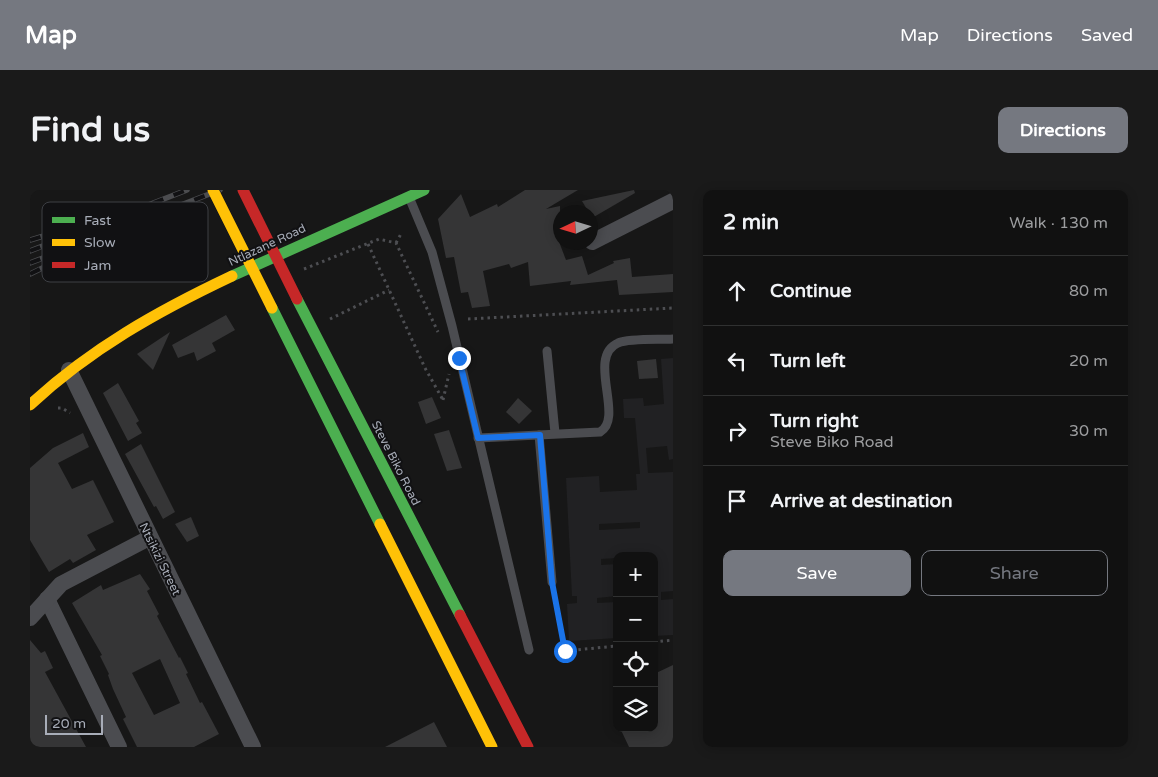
<!DOCTYPE html>
<html lang="en">
<head>
<meta charset="utf-8">
<style>
  :root { --surface:#111; --page:#1a1a1a; --text:#f1f3f6; --muted:#9c9d9f; --line:#303131; --accent:#757880 }
  body { margin:0; font-family:"Varela Round",sans-serif; background:var(--page); color:var(--text) }
  .controls { position:absolute; right:15px; bottom:15px; display:grid; overflow:hidden; border-radius:10px; box-shadow:0 2px 12px #0003 }
  .controls button { width:45px; height:45px; display:grid; place-items:center; padding:0; border:0; border-bottom:1px solid var(--line); background:var(--surface); color:var(--text); font:25px sans-serif }
  .compass { position:absolute; left:523px; top:15px; width:45px; height:45px; border-radius:50%; background:var(--surface); box-shadow:0 2px 12px #0003; rotate:266deg }
  .scale { position:absolute; left:15px; bottom:12px; width:58px; box-sizing:border-box; padding-left:5px; border:2px solid #a8adb8; border-top:0; font-size:14px; line-height:18px; white-space:nowrap; color:#a8adb8; -webkit-text-stroke:4px #111113; paint-order:stroke }
  .stop { position:absolute; width:15px; height:15px; margin:-11px; border:4px solid #1a73e8; border-radius:50%; background:#fff }
  .stop.end { background:#1a73e8; border-color:#fff; box-shadow:0 1px 5px #0008 }
  .list { margin:0; padding:0; list-style:none }
  h2 { display:flex; justify-content:space-between; align-items:center; height:65px; margin:0; padding:0 20px; font-size:21px }
  h2 small { font-size:16px; font-weight:400; color:var(--muted) }
  .list li { display:grid; grid-template-columns:32px 1fr auto; gap:15px; align-items:center; box-sizing:border-box; height:70px; padding:0 20px; border-top:1px solid var(--line) }
  .list b { display:block; font-size:19px; white-space:nowrap }
  .list p { margin:0; font-size:16px; white-space:nowrap; color:var(--muted) }
  .list em { font-size:16px; font-style:normal; color:var(--muted) }
  .actions { display:flex; gap:10px; padding:15px 20px }
  .actions a { flex:1; padding:11px 0; border:1px solid var(--accent); border-radius:10px; text-align:center; font-size:18px; color:var(--accent) }
  .actions .main { background:var(--accent); color:#fff }
  .icon { flex:none; width:28px; height:28px; fill:none; stroke:currentColor; stroke-width:2; stroke-linecap:round; stroke-linejoin:round }
  .map { position:relative; flex:none; width:643px; height:557px; overflow:hidden; border-radius:10px }
  header { display:flex; align-items:center; gap:30px; box-sizing:border-box; height:70px; padding:0 25px; background:var(--accent); color:#fff }
  header strong { font-size:24px }
  nav { display:flex; gap:28px; margin-inline-start:auto; font-size:18px }
  .intro { display:flex; align-items:center; justify-content:space-between; box-sizing:border-box; height:120px; padding:0 30px }
  h1 { margin:0; font-size:35px }
  .button { padding:12px 22px; border-radius:10px; background:var(--accent); color:#fff; font-size:18px; font-weight:700 }
  main { display:flex; gap:30px; padding:0 30px }
  aside { flex:1; background:var(--surface); border-radius:10px; box-shadow:0 2px 12px #0003 }
  .map>svg:first-child { display:block }
  .built { fill:#212123; fill-rule:evenodd }
  .building { fill:#353536; fill-rule:evenodd }
  .lines { fill:none; stroke-linecap:round; stroke-linejoin:round }
  .path { stroke:#4d4e52; stroke-width:3; stroke-dasharray:2.5 4; stroke-linecap:butt }
  .lane { stroke:#4b4c50; stroke-width:9 }
  .street { stroke:#4b4c50; stroke-width:16 }
  .fast { stroke:#4caf50; stroke-width:11 }
  .slow { stroke:#ffc107; stroke-width:11 }
  .jam { stroke:#c62828; stroke-width:11 }
  .rail-casing { stroke:#4b4c4f; stroke-width:5.5 }
  .rail { stroke:#111113; stroke-width:4; stroke-dasharray:11; stroke-linecap:butt }
  .slow-bridge { stroke:#ffc107; stroke-width:11 }
  .jam-bridge { stroke:#c62828; stroke-width:11 }
  .route { stroke:#1a73e8; stroke-width:6 }
  .labels { text-anchor:middle; stroke-width:4; stroke-linejoin:round; paint-order:stroke }
  .street-label { font-size:12px; fill:#a8adb8; stroke:#111113 }
  .key { fill:#111113; stroke:#3e4045; stroke-width:1 }
  .key-label { font-size:14px; fill:#a8adb8 }
</style>
</head>
<body>
<header>
<strong>Map</strong>
<nav><a>Map</a><a>Directions</a><a>Saved</a></nav>
</header>
<div class="intro"><h1>Find us</h1><a class="button">Directions</a></div>
<main>
<div class="map">
<svg width="643" height="557" viewBox="0 0 643 557">
  <rect width="100%" height="100%" fill="#171717"/>
  <!-- built -->
  <path class="built" d="M643,168V269L639,270L637,256L616,258L618,283L643,282V401L631,402V410L643,409V445L624,446V366H587V368L571,369V375L587,374V406L567,408V413L587,412V448L539,451L537,414L547,413V406H542L536,288L569,286L570,302L607,300L606,284H610L605,228H594L593,209L613,208L614,216L634,214L631,169ZM610,332V338L569,340V334Z"/>
  <!-- building -->
  <g class="building">
    <path d="M495,0H548L516,19L530,16V32L523,36L536,70L552,66L558,85L584,73L583,71L600,68L602,87L643,84V102L589,105L587,90L540,95L541,91L500,96L498,72L481,78L479,74L453,81L460,116L442,118L438,102L431,103L424,67L416,68L408,29L431,4L440,27L467,14L468,17Z"/>
    <path d="M604,0L605,3L562,28L552,11Z"/>
    <path d="M196,125L205,140L182,153L186,161L167,171L164,162L148,168L142,155Z"/>
    <path d="M140,142L123,180L107,164Z"/>
    <path d="M626,169L628,188L609,189L607,171Z"/>
    <path d="M88,193L109,231L106,233L112,243L98,251L73,203Z"/>
    <path d="M402,207L411,228L396,234L388,212Z"/>
    <path d="M488,208L502,221L489,234L476,222Z"/>
    <path d="M419,240L432,278L417,281L404,244Z"/>
    <path d="M53,243L59,257L28,273L42,299L63,290L84,332L57,345L66,360L43,373L40,369L19,382L0,350V278L23,258Z"/>
    <path d="M111,254L145,322L133,329L126,316L124,317L95,264Z"/>
    <path d="M161,327L169,346L157,352L145,334Z"/>
    <path d="M110,384L120,399L117,401L129,424L127,426L149,468L150,467L158,483L156,484L170,513L172,512L189,544L164,557H107L93,529L96,527L83,499L78,485L79,484L70,466L72,465L42,413L71,395L73,400ZM130,469L150,513L124,525L102,483Z"/>
    <path d="M0,450L11,463L15,461L23,478L15,482L56,557H0Z"/>
    <path d="M643,475V557H599L590,538H624V484Z"/>
    <path d="M404,532L417,557H355Z"/>
  </g>
  <g class="lines">
    <!-- path -->
    <g class="path">
      <path d="M366,53L372,42"/>
      <path d="M338,54L395,178L413,210"/>
      <path d="M274,79L349,49L366,53L408,142"/>
      <path d="M300,129L359,100"/>
      <path d="M438,129L643,118"/>
      <path d="M413,210L419,184"/>
      <path d="M28,218H32L40,223"/>
      <path d="M524,404L535,461L587,456"/>
      <path d="M624,452L643,450"/>
    </g>
    <!-- lane -->
    <g class="lane">
      <path d="M379,7L402,62L422,136L499,460"/>
      <path d="M517,161L525,243"/>
      <path d="M509,245L522,392"/>
      <path d="M448,248L570,242C595,228 556,167 588,153C601,148 629,150 643,149"/>
    </g>
    <!-- street -->
    <g class="street">
      <path d="M562,52L643,11"/>
      <path d="M39,180L223,557"/>
      <path d="M17,409L89,557"/>
      <path d="M0,428L31,394L119,348"/>
    </g>
    <!-- fast -->
    <g class="fast">
      <path d="M202,86L394,0"/>
      <path d="M267,109L430,425"/>
      <path d="M242,118L350,334"/>
    </g>
    <!-- slow -->
    <g class="slow">
      <path d="M0,215C60,159 128,121 202,86"/>
      <path d="M350,334L462,557"/>
    </g>
    <!-- jam -->
    <path class="jam" d="M430,425L498,557"/>
    <defs>
      <g id="rail">
        <path d="M0,50L43,37"/>
        <path d="M0,61L157,0"/>
        <path d="M0,73L190,0"/>
        <path d="M0,84L45,62"/>
      </g>
    </defs>
    <!-- rail casing -->
    <use href="#rail" class="rail-casing"/>
    <!-- rail -->
    <use href="#rail" class="rail"/>
    <!-- slow-bridge -->
    <path class="slow-bridge" d="M183,0L242,118"/>
    <!-- jam-bridge -->
    <path class="jam-bridge" d="M213,0L267,109"/>
  </g>
  <g class="lines">
    <!-- route -->
    <path class="route" d="M429,168L448,248L510,245L522,392L535,461"/>
  </g>
  <g class="labels">
    <!-- street labels -->
    <g class="street-label">
      <text transform="translate(237 55) rotate(-25)" y="4">Ntlazane Road</text>
      <text transform="translate(366 273) rotate(63)" y="4">Steve Biko Road</text>
      <text transform="translate(130 369) rotate(64)" y="4">Ntsikizi Street</text>
    </g>
  </g>
  <!-- legend -->
  <rect x="12" y="12" width="166" height="80" rx="8" class="key"/>
  <rect x="22" y="27" width="23" height="6" fill="#4caf50"/>
  <rect x="22" y="49" width="23" height="7" fill="#ffc107"/>
  <rect x="22" y="72" width="23" height="6" fill="#c62828"/>
  <g class="key-label">
    <text x="54" y="35">Fast</text>
    <text x="54" y="57">Slow</text>
    <text x="54" y="80">Jam</text>
  </g>
</svg>
<div class="controls">
<button>+</button>
<button>−</button>
<button><svg class="icon" aria-label="locate" viewBox="0 0 24 24"><circle cx="12" cy="12" r="6"/><path d="M12 2v4M12 18v4M2 12h4M18 12h4"/></svg></button>
<button><svg class="icon" aria-label="layers" viewBox="0 0 24 24"><path d="M12 4l9 5-9 5-9-5zM3 14l9 5 9-5"/></svg></button>
</div>
<svg class="compass" viewBox="-18 -18 36 36"><path d="M0-13l5 13h-10z" fill="#e53935"/><path d="M0 13l5-13h-10z" fill="#9c9d9f"/></svg>
<div class="scale">20 m</div>
<div class="stop" style="left:535px;top:461px"></div>
<div class="stop end" style="left:429px;top:168px"></div>
</div>
<aside>
<h2>2 min<small>Walk · 130 m</small></h2>
<ul class="list">
<li><svg class="icon" aria-label="ahead" viewBox="0 0 24 24"><path d="M12 20V5M6 11l6-6 6 6"/></svg><div><b>Continue</b></div><em>80 m</em></li>
<li><svg class="icon" aria-label="left" viewBox="0 0 24 24"><path d="M17 20v-9H6M10 6l-5 5 5 5"/></svg><div><b>Turn left</b></div><em>20 m</em></li>
<li><svg class="icon" aria-label="right" viewBox="0 0 24 24"><path d="M7 20v-9h11M14 6l5 5-5 5"/></svg><div><b>Turn right</b><p>Steve Biko Road</p></div><em>30 m</em></li>
<li><svg class="icon" aria-label="arrive" viewBox="0 0 24 24"><path d="M6 21V4h12l-3 4 3 4H6"/></svg><div><b>Arrive at destination</b></div></li>
</ul>
<div class="actions"><a class="main">Save</a><a>Share</a></div>
</aside>
</main>
</body>
</html>
